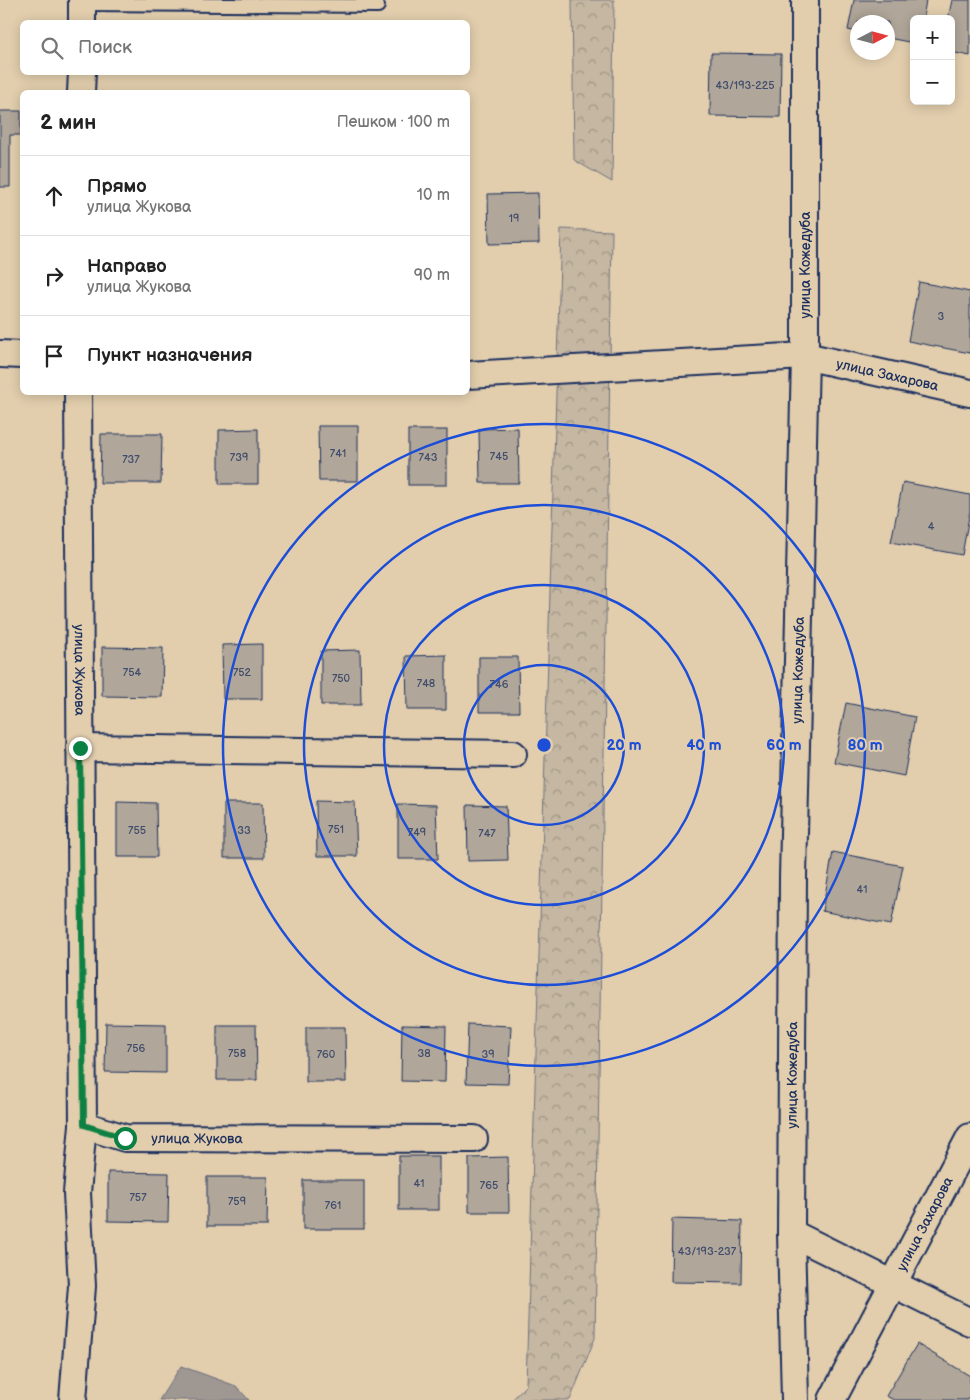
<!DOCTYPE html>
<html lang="ru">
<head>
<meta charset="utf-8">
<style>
  :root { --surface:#fff; --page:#f6f6f6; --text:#222; --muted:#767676; --line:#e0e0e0 }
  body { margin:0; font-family:"Balsamiq Sans",sans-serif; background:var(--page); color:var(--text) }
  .controls { position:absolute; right:15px; top:15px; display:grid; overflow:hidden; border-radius:8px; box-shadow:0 2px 12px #0003 }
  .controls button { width:45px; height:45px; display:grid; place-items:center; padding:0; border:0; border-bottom:1px solid var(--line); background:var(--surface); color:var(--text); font:25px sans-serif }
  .compass { position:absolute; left:850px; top:15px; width:45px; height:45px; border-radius:50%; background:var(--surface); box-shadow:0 2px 12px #0003; rotate:84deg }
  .stop { position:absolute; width:15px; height:15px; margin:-11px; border:4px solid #0b8043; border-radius:50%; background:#fff }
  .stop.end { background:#0b8043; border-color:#fff; box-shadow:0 1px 5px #0008 }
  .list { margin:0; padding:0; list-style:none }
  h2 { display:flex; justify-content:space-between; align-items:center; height:65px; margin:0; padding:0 20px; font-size:21px }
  h2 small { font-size:16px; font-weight:400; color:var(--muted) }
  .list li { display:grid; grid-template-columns:32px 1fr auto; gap:15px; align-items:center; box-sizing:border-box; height:80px; padding:0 20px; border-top:1px solid var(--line) }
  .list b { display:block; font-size:19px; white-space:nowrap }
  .list p { margin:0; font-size:16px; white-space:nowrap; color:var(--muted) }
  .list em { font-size:16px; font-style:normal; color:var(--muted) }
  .icon { flex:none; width:28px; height:28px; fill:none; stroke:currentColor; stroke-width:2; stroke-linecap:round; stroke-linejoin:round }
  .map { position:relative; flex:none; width:970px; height:1400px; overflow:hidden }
  .search { position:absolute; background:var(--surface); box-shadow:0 2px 12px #0003; left:20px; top:20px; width:450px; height:55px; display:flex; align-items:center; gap:12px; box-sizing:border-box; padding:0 18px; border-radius:8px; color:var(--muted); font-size:19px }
  .panel { position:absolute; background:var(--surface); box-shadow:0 2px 12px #0003; left:20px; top:90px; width:450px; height:305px; border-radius:8px }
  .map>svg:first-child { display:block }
  .forest { fill:url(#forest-crowns); stroke:#707380 }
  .water { fill:#9e9792; stroke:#6a6d7d }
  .building { fill:#b0a699; stroke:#1b2f5e }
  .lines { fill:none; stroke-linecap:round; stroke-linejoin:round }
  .service-casing { stroke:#1b2f5e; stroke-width:16 }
  .minor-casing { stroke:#1b2f5e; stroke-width:30 }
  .service { stroke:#e2cead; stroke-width:12 }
  .minor { stroke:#e2cead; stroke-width:26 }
  .route { stroke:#0b8043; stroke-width:6 }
  .ring { fill:none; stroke:#1d4ed8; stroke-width:2.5 }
  .labels { text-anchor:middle; stroke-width:4; stroke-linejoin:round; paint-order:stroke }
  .number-label { font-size:11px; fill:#404d6d }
  .street-label { font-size:14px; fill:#1b2f5e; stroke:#e2cead }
  .centre { fill:#1d4ed8; stroke:#e2cead; stroke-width:2.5 }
  .ring-label { font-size:15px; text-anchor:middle; font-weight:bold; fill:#1d4ed8; stroke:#e2cead; stroke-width:4; stroke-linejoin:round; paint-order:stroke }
</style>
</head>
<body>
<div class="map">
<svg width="970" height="1400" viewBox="0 0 970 1400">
  <defs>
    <pattern id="forest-crowns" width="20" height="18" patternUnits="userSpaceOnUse" patternTransform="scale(1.25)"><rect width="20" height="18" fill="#c5b7a1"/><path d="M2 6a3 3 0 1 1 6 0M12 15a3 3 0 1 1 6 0" fill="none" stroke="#9f9586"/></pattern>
  </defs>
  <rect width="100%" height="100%" fill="#e2cead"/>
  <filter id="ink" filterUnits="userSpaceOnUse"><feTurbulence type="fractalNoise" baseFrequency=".02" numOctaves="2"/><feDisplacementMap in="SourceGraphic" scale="10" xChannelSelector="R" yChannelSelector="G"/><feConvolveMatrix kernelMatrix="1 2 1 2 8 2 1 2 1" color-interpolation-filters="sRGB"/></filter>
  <g filter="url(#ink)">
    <!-- forest -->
    <g class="forest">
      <path d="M572,0H614L612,182L574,160Z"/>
      <path d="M561,229L612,231L595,1338L570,1400H512L526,1385Z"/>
    </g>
    <!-- water -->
    <path class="water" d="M181,1366L236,1386L249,1400H159Z"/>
    <!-- building -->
    <g class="building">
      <path d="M854,0H926L923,19H914V43L888,38V22H858V32L848,30Z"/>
      <path d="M952,0H970V56L951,52V19H948Z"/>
      <path d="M711,53L781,54L780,117L710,116Z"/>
      <path d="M0,111H21V135H10V187H0Z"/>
      <path d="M538,193L539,243L489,244L488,194Z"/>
      <path d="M919,282L970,292V353L908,341Z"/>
      <path d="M318,426H358V481H319Z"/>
      <path d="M518,428L519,483H480L479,429Z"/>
      <path d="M258,429V484H219V430Z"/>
      <rect x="408" y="430" width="39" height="55"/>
      <path d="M101,434H162L161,483H100Z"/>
      <path d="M903,482L970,495V511L962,555L891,542Z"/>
      <path d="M262,644V699H223L222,645Z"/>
      <path d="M102,647L163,648L162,697L102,696Z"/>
      <path d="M360,650L361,705H321V651Z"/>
      <path d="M446,655V710H407L406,656Z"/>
      <path d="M479,657H518L519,712H479Z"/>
      <path d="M846,703L915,717L904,776L834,762Z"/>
      <path d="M316,801L355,802L357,856H317Z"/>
      <path d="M117,802L156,803L157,857H117Z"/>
      <path d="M224,803H263L264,858H224Z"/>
      <path d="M398,804L436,805L438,859H398Z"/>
      <path d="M467,805L506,806L508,860L468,861Z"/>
      <path d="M833,852L903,866L891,925L822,911Z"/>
      <path d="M106,1023L166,1024V1073L105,1072Z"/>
      <path d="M468,1024L511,1026L508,1084L466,1083Z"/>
      <path d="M217,1025H256L257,1080H217Z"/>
      <path d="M402,1025L446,1026L445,1082L401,1081Z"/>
      <path d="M306,1027H345L346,1082H306Z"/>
      <rect x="399" y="1156" width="40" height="54"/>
      <path d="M508,1157L509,1212H469V1158Z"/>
      <path d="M108,1172L169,1173L168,1222L108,1221Z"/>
      <path d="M207,1177H268L267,1226H207Z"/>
      <rect x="303" y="1180" width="61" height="49"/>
      <path d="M672,1219L742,1221L741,1283L671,1282Z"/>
      <path d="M917,1344L970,1376V1395L967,1400H894L886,1396Z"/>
    </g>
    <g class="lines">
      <defs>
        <path id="service" d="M82,4L378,6"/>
        <g id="minor">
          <path d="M82,22V0"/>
          <path d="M81,92L82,72"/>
          <path d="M0,354L22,355"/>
          <path id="s1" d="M468,375L805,356L970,393"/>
          <path id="s2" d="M78,392L83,1125L125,1138L474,1139"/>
          <path d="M80,748L513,754"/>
          <path d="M791,1233L970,1322"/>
          <path d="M73,1400L82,1286L77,1193L83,1125"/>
          <path id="s3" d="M795,1400L791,1233L793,877L805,356V0"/>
          <path id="s4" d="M832,1400L970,1137"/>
        </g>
      </defs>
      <!-- service casing -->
      <use href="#service" class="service-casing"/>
      <!-- minor casing -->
      <use href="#minor" class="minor-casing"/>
      <!-- service -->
      <use href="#service" class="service"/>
      <!-- minor -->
      <use href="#minor" class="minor"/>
    </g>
  </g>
  <g class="lines" filter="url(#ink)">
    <!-- route -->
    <path class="route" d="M80,748L84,1125L125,1138"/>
  </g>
  <!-- distance rings -->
  <g class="ring">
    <circle cx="544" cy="745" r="80"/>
    <circle cx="544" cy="745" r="160"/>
    <circle cx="544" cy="745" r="240"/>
    <circle cx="544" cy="745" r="321"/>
  </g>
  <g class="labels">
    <!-- number labels -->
    <g class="number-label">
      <text x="745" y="89">43/193-225</text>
      <text x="514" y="222">19</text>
      <text x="941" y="320">3</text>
      <text x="338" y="457">741</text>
      <text x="499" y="460">745</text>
      <text x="239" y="461">739</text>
      <text x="428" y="461">743</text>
      <text x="131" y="463">737</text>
      <text x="931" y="530">4</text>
      <text x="132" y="676">754</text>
      <text x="242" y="676">752</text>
      <text x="341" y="682">750</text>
      <text x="426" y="687">748</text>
      <text x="499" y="688">746</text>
      <text x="336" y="833">751</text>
      <text x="137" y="834">755</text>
      <text x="244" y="834">33</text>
      <text x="417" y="836">749</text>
      <text x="487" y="837">747</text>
      <text x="862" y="893">41</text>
      <text x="136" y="1052">756</text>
      <text x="237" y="1057">758</text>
      <text x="424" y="1057">38</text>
      <text x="326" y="1058">760</text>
      <text x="488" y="1058">39</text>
      <text x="419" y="1187">41</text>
      <text x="489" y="1189">765</text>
      <text x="138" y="1201">757</text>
      <text x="237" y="1205">759</text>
      <text x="333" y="1209">761</text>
      <text x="707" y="1255">43/193-237</text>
    </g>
    <!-- street labels -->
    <g class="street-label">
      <text transform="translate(805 265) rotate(-90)" y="5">улица Кожедуба</text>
      <text dy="5" stroke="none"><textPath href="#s1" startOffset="422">улица Захарова</textPath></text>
      <text dy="5" stroke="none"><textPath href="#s2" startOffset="278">улица Жукова</textPath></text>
      <text dy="5" stroke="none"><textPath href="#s3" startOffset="730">улица Кожедуба</textPath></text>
      <text dy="5" stroke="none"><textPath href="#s3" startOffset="325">улица Кожедуба</textPath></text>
      <text dy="5" stroke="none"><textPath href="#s2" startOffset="849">улица Жукова</textPath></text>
      <text dy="5" stroke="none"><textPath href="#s4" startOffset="199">улица Захарова</textPath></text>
    </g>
  </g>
  <circle cx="544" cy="745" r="8" class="centre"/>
  <g class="ring-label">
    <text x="624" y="750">20 m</text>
    <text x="704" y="750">40 m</text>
    <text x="784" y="750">60 m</text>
    <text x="865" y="750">80 m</text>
  </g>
</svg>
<div class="controls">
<button>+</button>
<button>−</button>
</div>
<svg class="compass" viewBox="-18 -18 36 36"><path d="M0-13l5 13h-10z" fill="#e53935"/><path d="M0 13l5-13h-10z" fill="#767676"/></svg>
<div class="stop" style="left:125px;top:1138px"></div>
<div class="stop end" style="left:80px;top:748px"></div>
<div class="search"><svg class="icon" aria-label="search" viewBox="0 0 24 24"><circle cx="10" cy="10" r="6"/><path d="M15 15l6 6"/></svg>Поиск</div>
<section class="panel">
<h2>2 мин<small>Пешком · 100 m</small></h2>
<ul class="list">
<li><svg class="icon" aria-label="ahead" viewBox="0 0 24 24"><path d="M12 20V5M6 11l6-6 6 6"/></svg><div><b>Прямо</b><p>улица Жукова</p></div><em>10 m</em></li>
<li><svg class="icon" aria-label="right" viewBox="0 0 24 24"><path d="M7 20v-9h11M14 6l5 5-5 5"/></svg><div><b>Направо</b><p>улица Жукова</p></div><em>90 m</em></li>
<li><svg class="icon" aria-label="arrive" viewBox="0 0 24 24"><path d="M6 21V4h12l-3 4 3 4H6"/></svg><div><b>Пункт назначения</b></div></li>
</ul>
</section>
</div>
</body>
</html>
